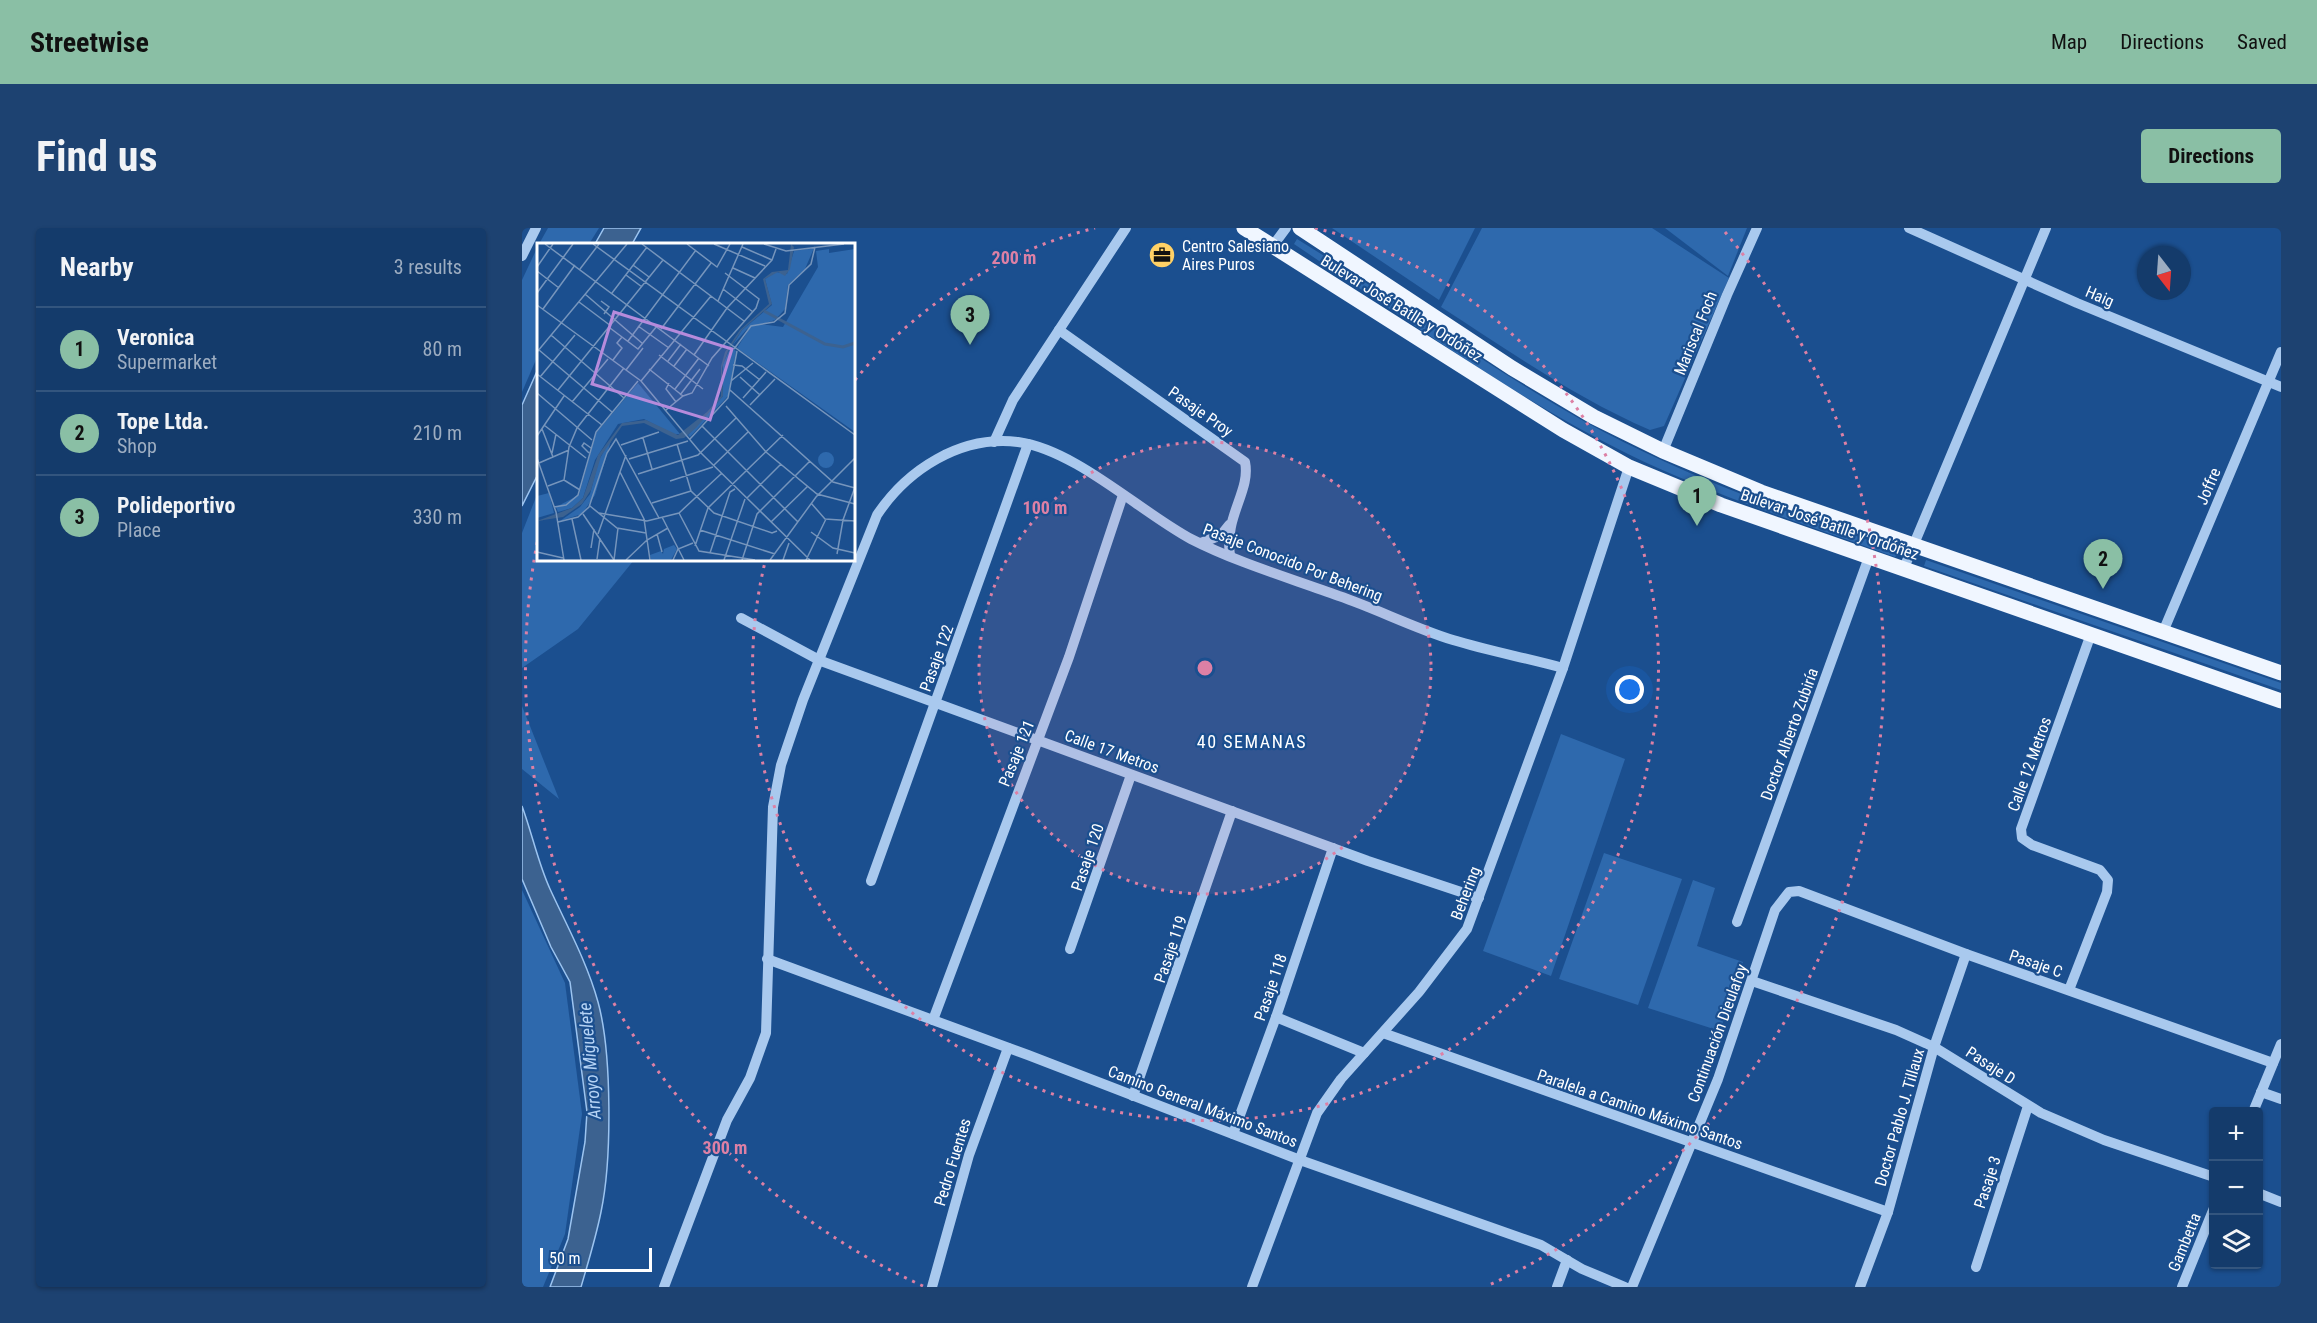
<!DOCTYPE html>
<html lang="en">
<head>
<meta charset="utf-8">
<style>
  :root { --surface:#143b6b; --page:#1d4271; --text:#f1f3f6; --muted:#9dadc1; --line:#33557e; --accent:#8abfa5 }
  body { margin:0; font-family:"Roboto Condensed",sans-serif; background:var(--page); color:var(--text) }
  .controls { position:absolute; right:18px; bottom:18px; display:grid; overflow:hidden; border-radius:6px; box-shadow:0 2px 4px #0004 }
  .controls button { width:54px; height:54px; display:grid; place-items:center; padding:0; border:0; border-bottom:2px solid var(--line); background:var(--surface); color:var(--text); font:30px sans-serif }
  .compass { position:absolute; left:1615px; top:18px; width:54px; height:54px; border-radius:50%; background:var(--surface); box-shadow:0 2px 4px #0004; rotate:163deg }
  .scale { position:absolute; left:18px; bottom:15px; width:112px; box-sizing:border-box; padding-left:6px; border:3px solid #fff; border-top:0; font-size:16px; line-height:21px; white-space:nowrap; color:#fff; -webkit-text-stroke:4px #1b4f8f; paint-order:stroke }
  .you { position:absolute; left:1108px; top:462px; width:21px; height:21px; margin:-15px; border:4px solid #fff; border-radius:50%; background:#1a73e8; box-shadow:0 0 0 9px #1a73e833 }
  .badge { display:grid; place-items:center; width:39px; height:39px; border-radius:50%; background:var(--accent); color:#111; font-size:20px; font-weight:700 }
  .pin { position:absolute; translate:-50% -50px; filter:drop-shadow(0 2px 3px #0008) }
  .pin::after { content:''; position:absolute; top:32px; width:21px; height:18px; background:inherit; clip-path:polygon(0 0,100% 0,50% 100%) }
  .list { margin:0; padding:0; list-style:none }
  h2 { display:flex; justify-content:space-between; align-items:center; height:78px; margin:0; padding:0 24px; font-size:26px }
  h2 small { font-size:20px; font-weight:400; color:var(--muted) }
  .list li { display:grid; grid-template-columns:39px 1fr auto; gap:18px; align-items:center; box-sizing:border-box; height:84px; padding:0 24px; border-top:2px solid var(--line) }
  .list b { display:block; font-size:22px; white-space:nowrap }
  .list p { margin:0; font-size:20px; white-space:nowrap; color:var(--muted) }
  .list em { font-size:20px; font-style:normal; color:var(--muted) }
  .icon { flex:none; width:33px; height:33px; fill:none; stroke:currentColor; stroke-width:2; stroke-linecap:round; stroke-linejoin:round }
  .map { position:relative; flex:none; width:1759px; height:1059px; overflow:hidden; border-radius:6px }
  header { display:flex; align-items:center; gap:36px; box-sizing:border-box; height:84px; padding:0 30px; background:var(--accent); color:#111 }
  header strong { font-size:28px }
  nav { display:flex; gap:33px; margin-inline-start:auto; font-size:21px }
  .intro { display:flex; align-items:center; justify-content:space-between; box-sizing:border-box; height:144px; padding:0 36px }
  h1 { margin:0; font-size:42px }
  .button { padding:15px 27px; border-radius:6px; background:var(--accent); color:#111; font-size:21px; font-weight:700 }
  main { display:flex; gap:36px; padding:0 36px }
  aside { flex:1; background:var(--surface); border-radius:6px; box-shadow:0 2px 4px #0004 }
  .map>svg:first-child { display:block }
  .green { fill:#2e69ad }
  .water { fill:#3c6290; stroke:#9cc4f0; stroke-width:1.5 }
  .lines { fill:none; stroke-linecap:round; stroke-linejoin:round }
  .minor { stroke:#a9c9ee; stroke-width:10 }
  .major { stroke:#f0f6ff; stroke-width:15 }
  .ring { fill:none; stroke:#dd80a5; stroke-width:3; stroke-dasharray:3 6 }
  .labels { text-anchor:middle; stroke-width:4.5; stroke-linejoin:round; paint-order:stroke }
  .poi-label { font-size:16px; fill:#fff; stroke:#1b4f8f; text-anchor:start }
  .street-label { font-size:16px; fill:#fff; stroke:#1b4f8f }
  .neighbourhood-label { font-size:18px; letter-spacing:1.5px; fill:#fff; stroke:#1b4f8f }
  .water-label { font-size:18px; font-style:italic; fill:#b5d3f5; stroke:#1b4f8f }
  .inset-river { fill:none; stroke:#3c6290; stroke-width:3 }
  .inset-road { fill:none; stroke:#7695bc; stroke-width:1.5 }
  .view { fill:#b68bdc; fill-opacity:0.15; stroke:#b68bdc; stroke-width:3 }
  .inset-edge { fill:none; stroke:#fff; stroke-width:3 }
  .centre { fill:#dd80a5; stroke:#1b4f8f; stroke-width:3 }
  .ring-label { font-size:18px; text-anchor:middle; font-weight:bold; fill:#dd80a5; stroke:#1b4f8f; stroke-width:4.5; stroke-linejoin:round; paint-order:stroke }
</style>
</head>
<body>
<header>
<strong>Streetwise</strong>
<nav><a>Map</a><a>Directions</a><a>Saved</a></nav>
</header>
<div class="intro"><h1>Find us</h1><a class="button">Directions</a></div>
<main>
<aside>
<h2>Nearby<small>3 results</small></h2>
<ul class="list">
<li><span class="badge">1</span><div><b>Veronica</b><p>Supermarket</p></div><em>80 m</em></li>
<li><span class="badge">2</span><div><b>Tope Ltda.</b><p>Shop</p></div><em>210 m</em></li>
<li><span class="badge">3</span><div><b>Polideportivo</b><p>Place</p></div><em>330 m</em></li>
</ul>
</aside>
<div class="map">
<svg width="1759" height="1059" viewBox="0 0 1759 1059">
  <rect width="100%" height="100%" fill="#1b4f8f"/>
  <!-- green -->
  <g class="green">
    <path d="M26,0H77L67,16H17Z"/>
    <path d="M810,0H953L917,72Z"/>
    <path d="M960,0H1130L1207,50L1142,198L1128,202C1054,170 987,123 919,79Z"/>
    <path d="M1143,0H1225L1206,48Z"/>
    <path d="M775,11C878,74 974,146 1080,203C1173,252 1276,289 1376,322V327L1373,329C1284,296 1192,268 1106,226C988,167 881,89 772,16Z"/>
    <path d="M16,18V127L0,164V52Z"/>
    <path d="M16,264V332H112L56,401L0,440V305Z"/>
    <path d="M1404,332L1759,455V462L1402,338Z"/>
    <path d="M0,478L37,571L0,541Z"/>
    <path d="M1039,506L1103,531L1029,748L961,723Z"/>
    <path d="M1082,625L1160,651L1116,777L1037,751Z"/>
    <path d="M1171,652L1193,660L1175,718L1221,734L1198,803L1126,780Z"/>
    <path d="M0,662L43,755L60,886L43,1006L21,1059H0Z"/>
  </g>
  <!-- water -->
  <g class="water">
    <path d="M82,0H119L110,16H73Z"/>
    <path d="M16,141V246L0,278V177Z"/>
    <path d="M0,578C10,605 16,635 28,661C45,698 65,734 76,774C90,825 90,932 79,984C74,1009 66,1035 59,1059H28L46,1011L63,914L65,884L48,754L29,719L0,651Z"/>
  </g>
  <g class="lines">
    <!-- minor -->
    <g class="minor">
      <path d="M1387,0L1555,75L1759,159"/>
      <path d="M750,19L764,0"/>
      <path d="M0,28L14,0"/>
      <path d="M537,102L723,234C729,263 702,288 708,327"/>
      <path d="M472,214L491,172L604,0"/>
      <path d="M1141,223L1205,67L1235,0"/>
      <path d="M679,315L699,307L707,297"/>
      <path d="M1382,340L1524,0"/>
      <path d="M219,390L299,433L846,633L957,670"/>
      <path d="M1641,404L1759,124"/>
      <path d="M349,653L506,216"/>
      <path d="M1215,694L1347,329"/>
      <path d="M548,721L609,547"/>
      <path d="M245,731L506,827L778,932L1019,1017L1060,1041L1103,1059"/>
      <path d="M1230,753L1374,802L1412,819L1519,885L1582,912L1692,949"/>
      <path d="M1547,762L1585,664L1586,652L1578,642L1510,617L1500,610L1499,601L1569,406"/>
      <path d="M754,789L842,825"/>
      <path d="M411,792L547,429L601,267"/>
      <path d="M861,805L1366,984"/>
      <path d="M1739,864L1759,871"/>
      <path d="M611,868L710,583"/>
      <path d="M1731,884L1759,816"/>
      <path d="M711,906L754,789L811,620"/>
      <path d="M1736,965L1759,974"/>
      <path d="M1454,1039L1506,878"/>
      <path d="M142,1059L205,892L228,850L244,805L251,579L259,537L281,472L355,287C385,242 438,207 496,214C554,222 617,283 669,311C716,335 768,350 817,368C855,381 892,400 931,412C967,423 1005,430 1041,440"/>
      <path d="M410,1059L447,927L486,820"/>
      <path d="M730,1059L795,885L819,851L897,764L945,701L1041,440L1107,239"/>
      <path d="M1035,1059L1045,1032"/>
      <path d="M1110,1059L1196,851L1253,682L1267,664L1277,663L1444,726L1751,835"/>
      <path d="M1338,1059L1366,984L1412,819L1444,726"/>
      <path d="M1660,1059L1692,980"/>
    </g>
    <!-- major -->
    <g class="major">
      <path d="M722,0L1041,202L1107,239L1199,277L1759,473"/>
      <path d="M778,0L990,140L1072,189L1141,223L1239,264L1759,445"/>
    </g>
  </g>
  <!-- distance rings -->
  <circle cx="683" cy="440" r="226" fill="#dd80a5" fill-opacity=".12"/>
  <g class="ring">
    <circle cx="683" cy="440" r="226"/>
    <path d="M333 152A453 453 0 0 1 573 0M793 0A453 453 0 1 1 243 334"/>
    <path d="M401 1058A679 679 0 0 1 16 310M1203 4A679 679 0 0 1 965 1058"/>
  </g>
  <!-- icons -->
  <defs>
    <symbol id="office-disc" viewBox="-11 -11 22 22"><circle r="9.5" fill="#ffd166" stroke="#1b4f8f"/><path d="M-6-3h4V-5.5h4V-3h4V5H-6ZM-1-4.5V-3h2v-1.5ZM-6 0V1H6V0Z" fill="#111"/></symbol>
  </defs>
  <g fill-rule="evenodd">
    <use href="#office-disc" x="625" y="12" width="30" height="30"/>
  </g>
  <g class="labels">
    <!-- poi labels -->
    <g class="poi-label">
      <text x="660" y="24">Centro Salesiano<tspan x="660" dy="18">Aires Puros</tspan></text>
    </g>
    <!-- street labels -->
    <g class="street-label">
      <text transform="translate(1578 68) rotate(23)" y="6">Haig</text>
      <text transform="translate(880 80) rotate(32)" y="6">Bulevar José Batlle y Ordóñez</text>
      <text transform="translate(1173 105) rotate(-68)" y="6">Mariscal Foch</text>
      <text transform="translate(679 183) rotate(35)" y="6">Pasaje Proy</text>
      <text transform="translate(1686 258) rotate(-67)" y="6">Joffre</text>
      <text transform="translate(1308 296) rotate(19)" y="6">Bulevar José Batlle y Ordóñez</text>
      <text transform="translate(771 334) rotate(21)" y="6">Pasaje Conocido Por Behering</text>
      <text transform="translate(414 430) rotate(-70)" y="6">Pasaje 122</text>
      <text transform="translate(1267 506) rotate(-70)" y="6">Doctor Alberto Zubiría</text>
      <text transform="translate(590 523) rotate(20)" y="6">Calle 17 Metros</text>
      <text transform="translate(494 525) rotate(-68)" y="6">Pasaje 121</text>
      <text transform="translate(1507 536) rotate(-70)" y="6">Calle 12 Metros</text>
      <text transform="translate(565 629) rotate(-71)" y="6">Pasaje 120</text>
      <text transform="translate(943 665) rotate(-69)" y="6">Behering</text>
      <text transform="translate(648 721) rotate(-71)" y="6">Pasaje 119</text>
      <text transform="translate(1514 735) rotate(19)" y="6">Pasaje C</text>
      <text transform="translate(748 759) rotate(-71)" y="6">Pasaje 118</text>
      <text transform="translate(1195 805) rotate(-70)" y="6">Continuación Dieulafoy</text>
      <text transform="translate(1469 837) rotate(33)" y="6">Pasaje D</text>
      <text transform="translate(681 878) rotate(21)" y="6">Camino General Máximo Santos</text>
      <text transform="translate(1118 881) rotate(19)" y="6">Paralela a Camino Máximo Santos</text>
      <text transform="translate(1377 889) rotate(-74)" y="6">Doctor Pablo J. Tillaux</text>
      <text transform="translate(430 934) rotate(-73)" y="6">Pedro Fuentes</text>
      <text transform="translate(1465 954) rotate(-72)" y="6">Pasaje 3</text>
      <text transform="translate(1662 1014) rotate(-68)" y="6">Gambetta</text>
    </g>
    <!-- neighbourhood labels -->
    <g class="neighbourhood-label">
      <text x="730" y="520">40 SEMANAS</text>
    </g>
    <!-- water labels -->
    <g class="water-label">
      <text transform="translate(68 833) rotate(-95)" y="6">Arroyo Miguelete</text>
    </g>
  </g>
  <!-- overview -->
  <g transform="translate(15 15)">
    <rect width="318" height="318" fill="#1b4f8f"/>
    <path d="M277,5L268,26L251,42L248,66L238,77L210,86L195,103L205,87L235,62L228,36L239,29L250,31L257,8ZM292,6V10L318,6V189L200,105L213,85L223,81L246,84L281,24L279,8ZM194,104L199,108L191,153L153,194L151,192L186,153V121ZM101,140L143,191H136L107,176L81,181L58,217L46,255L35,265L21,269L19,264L42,252L59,190ZM75,194L58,252L45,271L23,278L43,264L53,251L62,217ZM281 217a8 8 0 1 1 16 0a8 8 0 1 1-16 0ZM12,250L17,270L0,275V253ZM137,302L140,306L134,317H114L113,312L124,308L126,311L127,306Z" fill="#2e69ad"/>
    <path d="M254,1L257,4L253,26L248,33L241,29L228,36L235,61L205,87L191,108L185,125L186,153L159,185L147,195L139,196L107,180L85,183L64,213L54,247L45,261L26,274L0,278L35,265L46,255L61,212L85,180L109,177L141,192L170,169L184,153V123L188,109L203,87L232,61L226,36L235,29L251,27Z" fill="#3c6290"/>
    <path class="inset-river" d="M227,68L288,101L306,104L318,100"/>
    <path class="inset-road" d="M8,1L172,123M56,1L318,192M105,1L207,78M150,1L180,24L193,1M177,1L228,23M227,1L249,8L307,1M205,4L235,17M96,22L112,34M0,24L16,1M196,25L218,35M43,26L62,1M0,28L22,45M89,32L105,44M186,46L216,69M0,50L36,1M75,50L110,4M48,51L106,101M64,58L72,64L67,71M181,58L206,1M42,59L74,83M0,62L104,138L164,210L273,317M6,66L38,22M101,83L132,105M73,85L101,106L120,83M124,86L174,20M14,92L87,155M91,98L159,7M197,106L214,83L237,79L248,70L252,42L274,21L278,4M2,107L75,169M0,109L90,1M122,112L166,146M157,112L190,65L235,17L239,6M76,117L85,105L80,100L85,94M131,118L144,101M196,122L205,123L223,137M137,123L150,106M112,126L146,153M89,127L106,105M0,131L65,182M3,134L38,92M203,134L223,152M104,138L174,53M194,138L216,120M132,140L129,146L139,159M138,146L162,115M21,147L126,17M193,147L296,239L318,245M0,150L55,197M143,152L163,126M206,155L229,129M35,159L71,116M213,162L238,136M189,163L229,209L280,251L318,261M129,167L146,153L155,150L175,115L219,65L222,56L188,30M7,182L49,215M165,183L261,279M5,186L16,214M0,193L27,153M106,195L115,226M153,196L191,155L200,108M140,201L154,248L177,270L235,290L240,288M84,202L122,189M15,210L19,191M52,210L45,203L47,200L54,205M0,215L19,269L27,317M92,216L151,198M2,220L32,207M177,222L211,189M83,229L107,276L113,317M101,231L161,212L199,175M27,237L43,247M133,238L176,224M11,243L27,237L32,204L40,185L87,125M210,255L244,221M115,260L154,248M274,260L288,276L318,278M53,263L80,285L109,290M17,264L29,262L41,252L59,189L101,138M62,270L110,278L142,270L185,230M142,270L162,308L218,317M46,271L77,317M125,274L147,317M35,276L44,317M21,279L41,274L52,264L70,210L79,196L122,275M234,279L271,243M163,287L238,311M274,289L296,305L318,310M61,291L89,212M120,291L125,309M158,303L171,265L246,192M54,305L57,286M0,309L26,315M173,310L193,249L198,246M300,311L306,277L318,244M60,316L63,295M77,317L81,285M89,317L110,297L131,285M136,317L141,306L156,300M187,317L208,256M205,317L220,271L273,218M233,317L279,254L318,215M246,317L252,300M269,317L289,276"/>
    <path class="view" d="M77,69L195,106L173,177L55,141Z"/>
    <rect width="318" height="318" class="inset-edge"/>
  </g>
  <circle cx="683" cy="440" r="9" class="centre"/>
  <g class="ring-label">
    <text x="492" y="36">200 m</text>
    <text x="523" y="286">100 m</text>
    <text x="203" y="926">300 m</text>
  </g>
</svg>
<div class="controls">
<button>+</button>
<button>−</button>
<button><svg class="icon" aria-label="layers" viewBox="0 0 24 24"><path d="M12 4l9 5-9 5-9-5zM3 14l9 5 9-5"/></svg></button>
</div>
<svg class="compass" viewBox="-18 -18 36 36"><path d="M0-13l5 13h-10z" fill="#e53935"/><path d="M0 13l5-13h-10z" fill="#9dadc1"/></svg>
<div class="scale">50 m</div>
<div class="you"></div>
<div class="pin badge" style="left:1175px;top:298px">1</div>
<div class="pin badge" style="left:1581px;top:361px">2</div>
<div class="pin badge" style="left:448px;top:117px">3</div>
</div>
</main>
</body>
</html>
